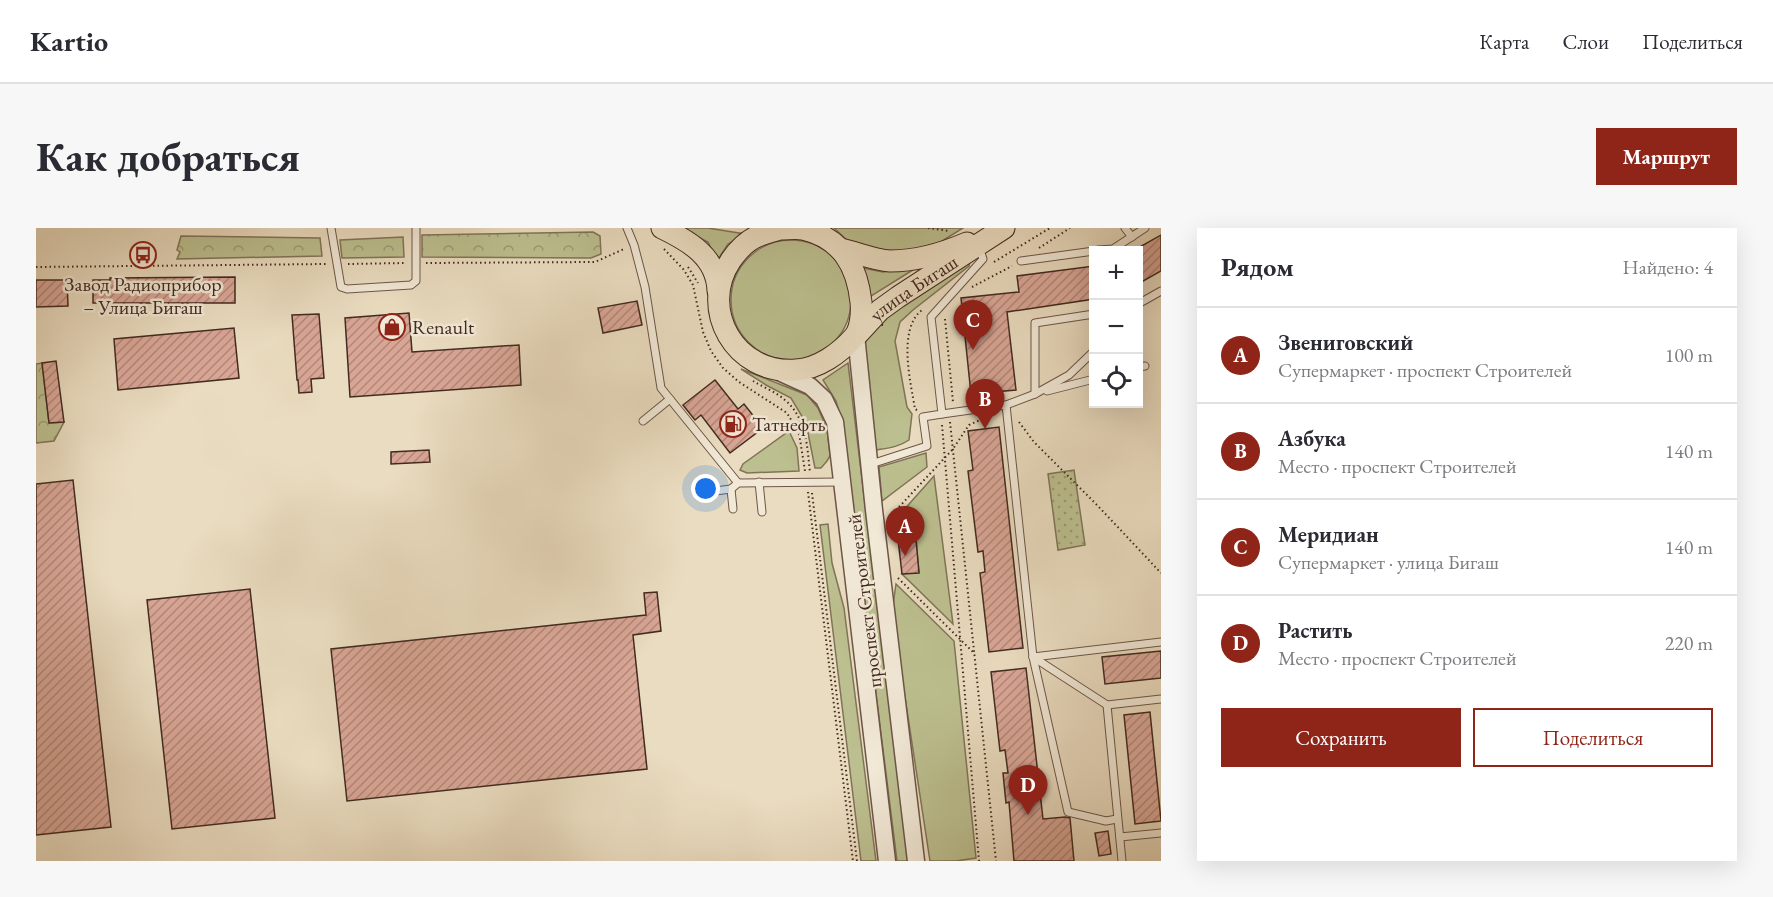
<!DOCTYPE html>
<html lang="ru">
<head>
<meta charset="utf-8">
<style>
  :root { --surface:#fff; --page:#f7f7f7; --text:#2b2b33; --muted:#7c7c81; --line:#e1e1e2; --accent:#8f2418 }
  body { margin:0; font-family:"EB Garamond",serif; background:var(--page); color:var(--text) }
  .controls { position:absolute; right:18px; top:18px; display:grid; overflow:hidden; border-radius:0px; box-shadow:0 6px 24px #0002 }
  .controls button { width:54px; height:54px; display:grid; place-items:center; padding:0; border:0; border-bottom:2px solid var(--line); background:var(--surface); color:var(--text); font:30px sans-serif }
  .you { position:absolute; left:670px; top:261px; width:21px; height:21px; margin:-15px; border:4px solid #fff; border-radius:50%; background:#1a73e8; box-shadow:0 0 0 9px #1a73e833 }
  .badge { display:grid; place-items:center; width:39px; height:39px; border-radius:50%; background:var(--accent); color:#fff; font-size:20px; font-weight:700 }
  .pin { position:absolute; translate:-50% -50px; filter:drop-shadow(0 2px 3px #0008) }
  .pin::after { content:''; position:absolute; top:32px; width:21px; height:18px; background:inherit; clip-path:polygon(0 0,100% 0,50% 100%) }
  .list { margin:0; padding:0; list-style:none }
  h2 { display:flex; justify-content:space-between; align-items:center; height:78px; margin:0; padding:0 24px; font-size:26px }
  h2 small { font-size:20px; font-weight:400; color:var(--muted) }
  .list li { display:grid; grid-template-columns:39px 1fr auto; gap:18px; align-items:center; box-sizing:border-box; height:96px; padding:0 24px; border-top:2px solid var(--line) }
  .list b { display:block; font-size:22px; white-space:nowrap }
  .list p { margin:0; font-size:20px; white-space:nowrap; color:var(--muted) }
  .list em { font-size:20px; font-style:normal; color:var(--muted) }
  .actions { display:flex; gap:12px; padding:18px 24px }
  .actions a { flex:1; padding:14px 0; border:2px solid var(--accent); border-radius:0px; text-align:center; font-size:21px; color:var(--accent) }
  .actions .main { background:var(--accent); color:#fff }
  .icon { flex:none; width:33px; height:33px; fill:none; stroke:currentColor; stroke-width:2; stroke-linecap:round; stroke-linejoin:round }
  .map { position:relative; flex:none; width:1125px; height:633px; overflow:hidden; border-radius:0px }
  header { display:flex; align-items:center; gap:36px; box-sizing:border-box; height:84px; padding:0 30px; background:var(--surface); border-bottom:2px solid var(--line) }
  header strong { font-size:28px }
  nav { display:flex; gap:33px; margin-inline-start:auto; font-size:21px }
  .intro { display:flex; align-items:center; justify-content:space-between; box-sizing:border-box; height:144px; padding:0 36px }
  h1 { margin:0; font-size:42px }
  .button { padding:15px 27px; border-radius:0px; background:var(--accent); color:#fff; font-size:21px; font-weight:700 }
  main { display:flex; gap:36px; padding:0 36px }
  aside { flex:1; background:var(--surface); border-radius:0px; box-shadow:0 6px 24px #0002 }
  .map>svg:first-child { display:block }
  .green { fill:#bcbf8f; stroke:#807458; stroke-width:1.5 }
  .forest { fill:url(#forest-crowns); stroke:#807458; stroke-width:1.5 }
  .park { fill:url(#park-dots); stroke:#807458; stroke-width:1.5 }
  .building { fill:url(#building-hatch); stroke:#432a20; stroke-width:1.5 }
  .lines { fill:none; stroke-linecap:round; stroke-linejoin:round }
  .service-casing { stroke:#6d5648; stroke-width:9 }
  .tertiary-casing { stroke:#6d5648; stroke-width:19 }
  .primary-casing { stroke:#432a20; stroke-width:23 }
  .path { stroke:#432a20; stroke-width:2; stroke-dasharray:1.5 3; stroke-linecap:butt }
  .service { stroke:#f1e8d6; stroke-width:7 }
  .tertiary { stroke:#f1e8d6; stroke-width:16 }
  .primary { stroke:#eadcc0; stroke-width:21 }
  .labels { text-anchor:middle; stroke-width:5; stroke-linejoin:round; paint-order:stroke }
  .poi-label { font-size:20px; fill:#432a20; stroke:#f1e8d6; text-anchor:start }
  .street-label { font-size:20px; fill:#432a20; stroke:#f1e8d6 }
</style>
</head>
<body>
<header>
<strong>Kartio</strong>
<nav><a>Карта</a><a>Слои</a><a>Поделиться</a></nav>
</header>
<div class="intro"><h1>Как добраться</h1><a class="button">Маршрут</a></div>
<main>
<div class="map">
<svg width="1125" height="633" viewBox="0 0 1125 633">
  <defs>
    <pattern id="forest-crowns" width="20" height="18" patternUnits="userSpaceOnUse" patternTransform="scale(1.5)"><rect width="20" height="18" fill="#bcbf8f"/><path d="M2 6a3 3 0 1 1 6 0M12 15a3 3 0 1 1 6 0" fill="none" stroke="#9a9b74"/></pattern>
    <pattern id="park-dots" width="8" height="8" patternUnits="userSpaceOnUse" patternTransform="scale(1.5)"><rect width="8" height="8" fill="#bcbf8f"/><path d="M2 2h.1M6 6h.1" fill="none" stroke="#9a9b74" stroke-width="1.8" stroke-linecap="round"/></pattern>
    <pattern id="building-hatch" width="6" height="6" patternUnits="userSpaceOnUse" patternTransform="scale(1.5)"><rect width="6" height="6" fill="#d9a696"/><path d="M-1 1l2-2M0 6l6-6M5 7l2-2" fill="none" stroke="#b2877a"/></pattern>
  </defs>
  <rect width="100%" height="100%" fill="#eadcc0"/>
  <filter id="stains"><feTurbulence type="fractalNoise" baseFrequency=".00333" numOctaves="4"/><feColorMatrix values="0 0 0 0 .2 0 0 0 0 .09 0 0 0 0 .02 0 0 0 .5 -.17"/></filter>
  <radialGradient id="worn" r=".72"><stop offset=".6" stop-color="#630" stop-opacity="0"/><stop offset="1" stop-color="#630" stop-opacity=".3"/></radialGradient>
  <!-- green -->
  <g class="green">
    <path d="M644,0H672L709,6L692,16L681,33L672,14Z"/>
    <path d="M798,0H927L890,23L863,26L816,17Z"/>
    <circle cx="755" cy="72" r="60"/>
    <path d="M934,33L933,38L877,82L864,94L859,113L871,179L876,186L873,212C863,219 852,220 840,222L837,216L828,120L830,105L849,85Z"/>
    <path d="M827,40L847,44L880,40L832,70V54Z"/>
    <path d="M812,135L872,633H861L806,194L800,173L787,152Z"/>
    <path d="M705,141L771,167L782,180L791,201L794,228L791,233L785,240H779L770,195L755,170L730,157Z"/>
    <path d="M753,203L761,220L763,243L711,245L704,242L707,236Z"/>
    <path d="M890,225L891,239L846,273L843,239Z"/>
    <path d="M898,248L917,396L866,346L883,344L879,300L861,302L860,285L866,284Z"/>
    <path d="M792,296L796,335L808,380L840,633H825L784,297Z"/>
    <path d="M860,356L918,413L940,630L920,633H894L856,384Z"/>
  </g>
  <!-- forest -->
  <g class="forest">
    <path d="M557,4L564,8L565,26L555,30L386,29V7Z"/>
    <path d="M145,8L284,10L286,28L141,31L144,24L141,22Z"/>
    <path d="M367,9L368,29L306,30L304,12Z"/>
    <path d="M6,135L13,195L28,194L18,213L0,215V136Z"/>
  </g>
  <!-- park -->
  <path class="park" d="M1038,242L1049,317L1022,322L1012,246Z"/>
  <!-- building -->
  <g class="building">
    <path d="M1125,7V43L1102,56V20Z"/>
    <path d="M1058,38V71L971,84L980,162L935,166L925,70L983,64L981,48Z"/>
    <path d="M199,49V75H57V52H74V50Z"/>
    <path d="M0,52H31L32,78L0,79Z"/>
    <path d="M601,73L606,97L567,105L562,80Z"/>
    <path d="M373,85L376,124L483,117L485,157L314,169L309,90Z"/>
    <path d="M283,86L288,150L275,151L276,164L263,165L262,152H261L256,87Z"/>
    <path d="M198,100L203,150L82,162L78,111Z"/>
    <path d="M20,133L28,194L13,195L6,135Z"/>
    <path d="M679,152L702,181L708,176L727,200L694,225L665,187L659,192L647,177Z"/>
    <path d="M963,199L987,420L953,424L944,345L949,344L947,323L942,324L932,243L937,242L932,203Z"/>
    <path d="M393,222L394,234L355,236V224Z"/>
    <path d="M37,252L75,599L0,607V256Z"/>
    <path d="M879,300L883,345L866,346L861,302Z"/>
    <path d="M214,361L239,590L136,601L111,372Z"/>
    <path d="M621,364L625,403L597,407L611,541L311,573L295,421L610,387L608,365Z"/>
    <path d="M1125,423V450L1069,456L1066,429Z"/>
    <path d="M990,440L1007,591L1029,589L1034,590L1038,633H978L973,574L970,575L967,545H972L969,522L964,523L955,444Z"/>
    <path d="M1114,484L1125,593L1099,596L1088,487Z"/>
    <path d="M1072,603L1075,626L1063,628L1059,605Z"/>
  </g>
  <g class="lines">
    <defs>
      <g id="service">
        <path d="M295,0L305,59L311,61L375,57L380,53V0"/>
        <path d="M591,0L598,17L609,59L625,160L702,255"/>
        <path d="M1089,0L1096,9"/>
        <path d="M1062,22L1077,21L1109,0"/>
        <path d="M985,33L1058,23"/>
        <path d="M1102,76L1125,63"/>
        <path d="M1102,139L1109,138"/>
        <path d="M1011,163L1058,151"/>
        <path d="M999,166V95L1058,86"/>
        <path d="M970,177L997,429L1032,584L1070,593L1081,591"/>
        <path d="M906,186L970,177L999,166L1033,147L1058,123"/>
        <path d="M607,193L634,171"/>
        <path d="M835,236L891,218L887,189L906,186L895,89L947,31L943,19"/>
        <path d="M723,254L726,284"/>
        <path d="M695,261L697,281"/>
        <path d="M664,265L695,261L702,255L806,254"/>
        <path d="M997,429L1071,477L1086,633"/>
        <path d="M997,429L1125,414"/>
        <path d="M1071,477L1125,471"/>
        <path d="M1084,609L1125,605"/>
      </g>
      <g id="tertiary">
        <path d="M820,107L838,282L880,633"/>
        <path d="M743,144L774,158L788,171L799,194L851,633"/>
      </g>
      <g id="primary">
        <path d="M626,0C653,13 681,29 682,63"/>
        <path d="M744,1C752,1 760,0 767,1C806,10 821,38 825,74C826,84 825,101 818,109C804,125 782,141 760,142C699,147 662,81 695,32C702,22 712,12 722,8C729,5 737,3 744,1Z"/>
        <path d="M804,21C820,24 837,32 854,33C879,33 908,25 931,15"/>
        <path id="s1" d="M821,107L844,82L862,69L968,0"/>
      </g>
    </defs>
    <!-- service casing -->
    <use href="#service" class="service-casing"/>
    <!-- tertiary casing -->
    <use href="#tertiary" class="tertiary-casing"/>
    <!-- primary casing -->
    <use href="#primary" class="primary-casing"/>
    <!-- path -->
    <g class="path">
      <path d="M892,0L914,3"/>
      <path d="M1003,20L1034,0"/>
      <path d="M628,21L648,42L657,57L667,104L675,123L687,140L703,154L751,185L763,205L769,243"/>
      <path d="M958,34L1014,0"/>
      <path d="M390,35L559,34L588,21"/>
      <path d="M312,36L369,35"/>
      <path d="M0,39L291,36"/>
      <path d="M652,39L662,55"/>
      <path d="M936,59L976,38"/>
      <path d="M909,91L917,174"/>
      <path d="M717,153C727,159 740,164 749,172C771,191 771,218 774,245"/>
      <path d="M881,182L879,181C875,156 861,101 886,82"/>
      <path d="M914,194L960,633"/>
      <path d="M983,194L998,214L1061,277L1125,345"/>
      <path d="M906,197L943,633"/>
      <path d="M772,264L817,633"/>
      <path d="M776,265L821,633"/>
      <path d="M863,279L917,221L933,197L944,192"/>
      <path d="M862,350L939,426"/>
    </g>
    <!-- service -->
    <use href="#service" class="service"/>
    <!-- tertiary -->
    <use href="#tertiary" class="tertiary"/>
    <!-- primary -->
    <use href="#primary" class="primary"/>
  </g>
  <!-- icons -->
  <defs>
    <symbol id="bus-ring" viewBox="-11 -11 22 22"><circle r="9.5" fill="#f1e8d6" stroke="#8f2418" stroke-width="1.5"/><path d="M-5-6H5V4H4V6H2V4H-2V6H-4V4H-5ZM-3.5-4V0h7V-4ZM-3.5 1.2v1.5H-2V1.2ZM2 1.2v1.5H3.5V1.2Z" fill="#8f2418"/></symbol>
    <symbol id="shop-ring" viewBox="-11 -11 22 22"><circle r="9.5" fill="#f1e8d6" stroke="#8f2418" stroke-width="1.5"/><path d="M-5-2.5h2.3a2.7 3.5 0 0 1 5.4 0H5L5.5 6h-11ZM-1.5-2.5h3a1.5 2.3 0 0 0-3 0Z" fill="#8f2418"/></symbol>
    <symbol id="fuel-ring" viewBox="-11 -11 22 22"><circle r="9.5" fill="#f1e8d6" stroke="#8f2418" stroke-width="1.5"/><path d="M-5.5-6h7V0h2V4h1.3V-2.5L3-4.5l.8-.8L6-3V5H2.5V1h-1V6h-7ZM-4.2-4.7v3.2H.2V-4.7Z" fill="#8f2418"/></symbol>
  </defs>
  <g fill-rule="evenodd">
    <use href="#bus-ring" x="92" y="12" width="30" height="30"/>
    <use href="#shop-ring" x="341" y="84" width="30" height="30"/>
    <use href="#fuel-ring" x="682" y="181" width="30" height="30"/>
  </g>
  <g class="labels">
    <!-- poi labels -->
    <g class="poi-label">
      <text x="107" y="63" text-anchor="middle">Завод Радиоприбор<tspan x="107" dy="23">– Улица Бигаш</tspan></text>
      <text x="376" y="106">Renault</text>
      <text x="716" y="203">Татнефть</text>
    </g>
    <!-- street labels -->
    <g class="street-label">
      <text dy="7" stroke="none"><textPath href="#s1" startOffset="74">улица Бигаш</textPath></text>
      <text transform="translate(828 373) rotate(-97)" y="7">проспект Строителей</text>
    </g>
  </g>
  <rect width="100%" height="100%" filter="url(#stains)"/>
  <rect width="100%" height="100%" fill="url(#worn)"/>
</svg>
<div class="controls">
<button>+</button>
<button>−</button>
<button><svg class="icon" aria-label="locate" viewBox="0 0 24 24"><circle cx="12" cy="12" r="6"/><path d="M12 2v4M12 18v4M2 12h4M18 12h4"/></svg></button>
</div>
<div class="you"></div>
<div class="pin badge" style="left:869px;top:328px">A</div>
<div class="pin badge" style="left:949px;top:201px">B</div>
<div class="pin badge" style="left:937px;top:122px">C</div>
<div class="pin badge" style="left:992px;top:587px">D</div>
</div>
<aside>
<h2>Рядом<small>Найдено: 4</small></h2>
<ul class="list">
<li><span class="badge">A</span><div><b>Звениговский</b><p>Супермаркет · проспект Строителей</p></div><em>100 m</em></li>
<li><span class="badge">B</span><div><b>Азбука</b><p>Место · проспект Строителей</p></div><em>140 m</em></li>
<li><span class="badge">C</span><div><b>Меридиан</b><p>Супермаркет · улица Бигаш</p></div><em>140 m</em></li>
<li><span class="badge">D</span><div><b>Растить</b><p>Место · проспект Строителей</p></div><em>220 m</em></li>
</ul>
<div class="actions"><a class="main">Сохранить</a><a>Поделиться</a></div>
</aside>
</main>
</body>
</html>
